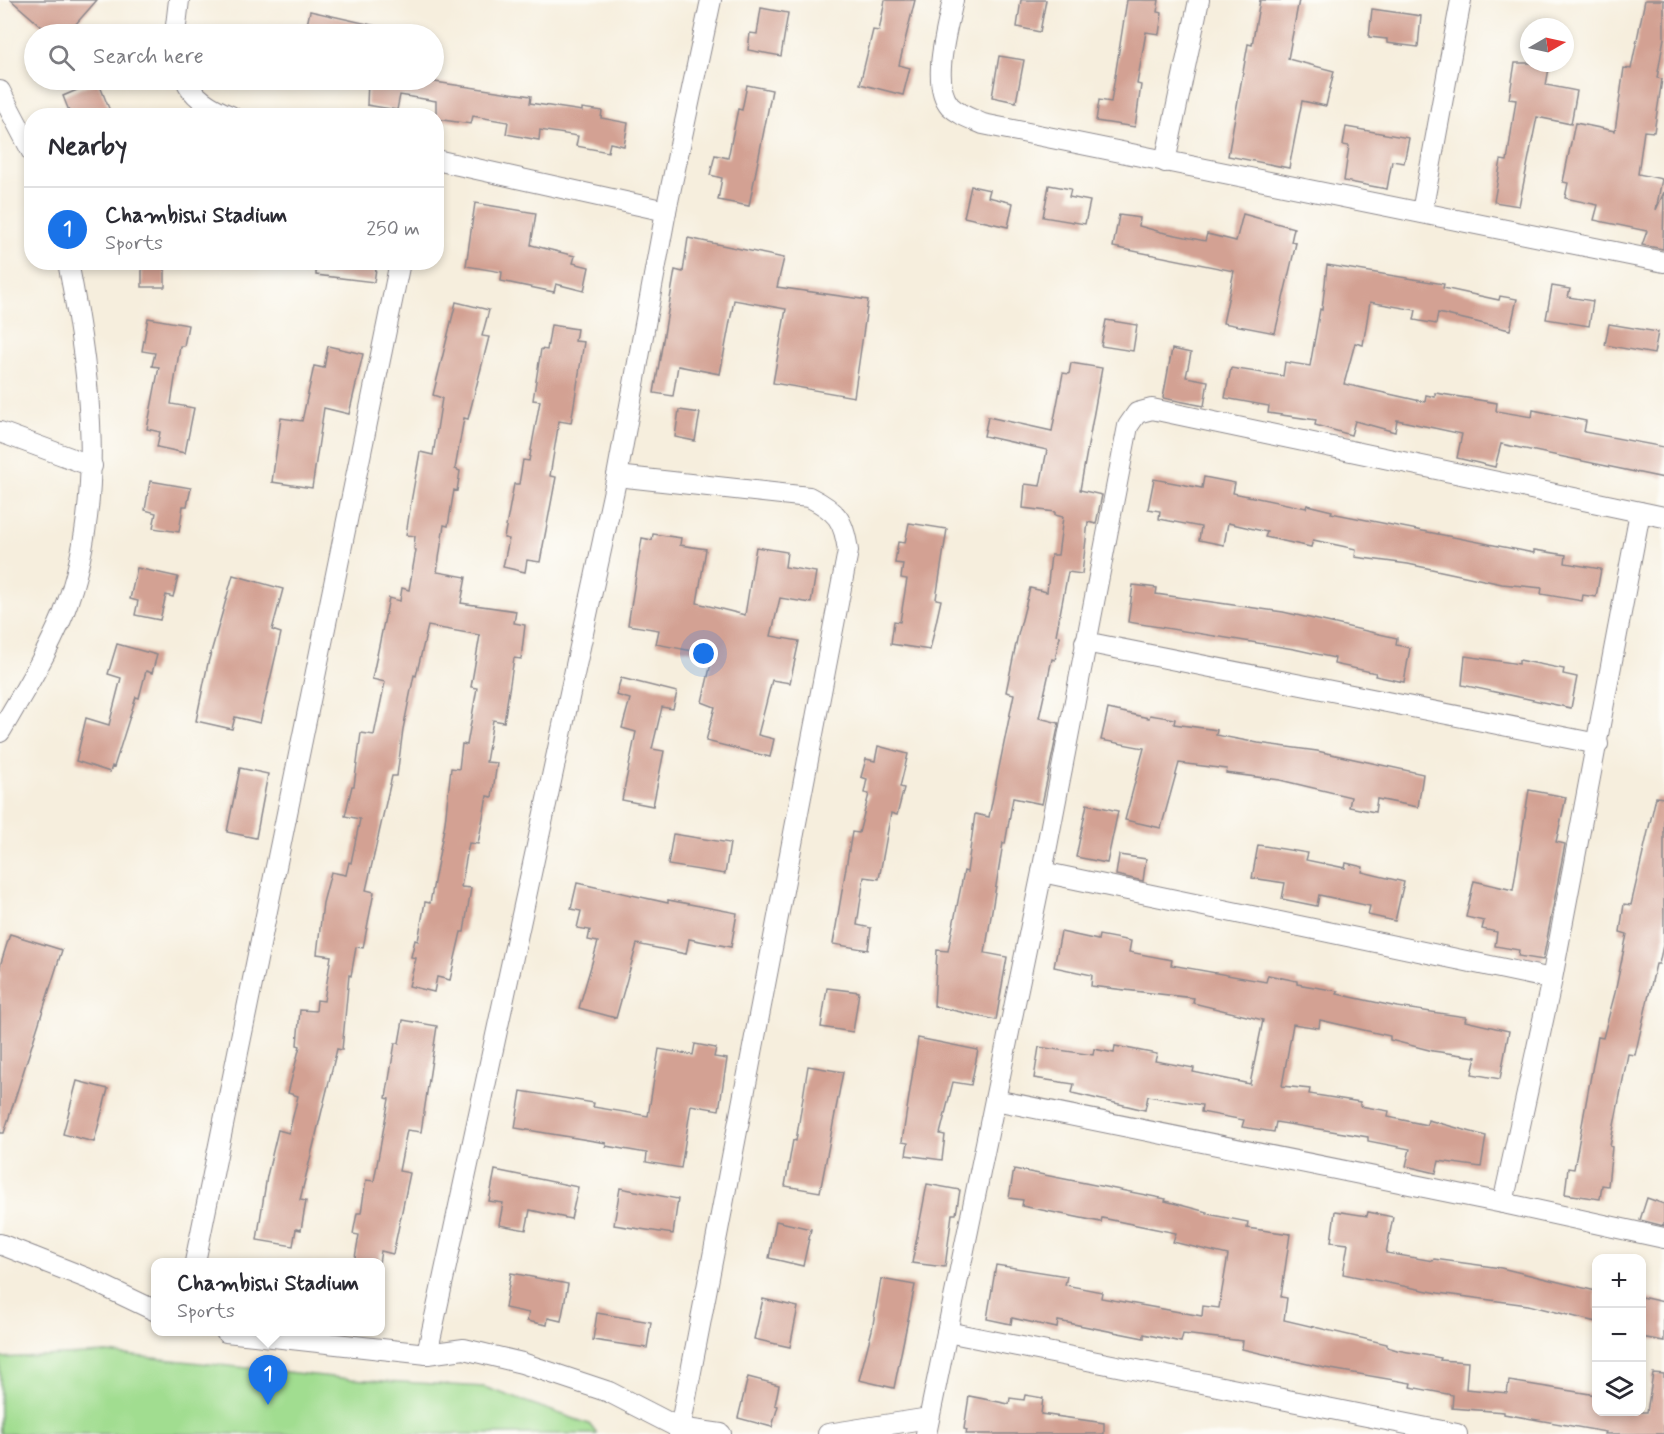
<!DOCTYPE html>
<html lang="en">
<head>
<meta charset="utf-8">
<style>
  :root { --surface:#fff; --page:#f2f2f3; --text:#2b2b33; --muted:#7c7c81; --line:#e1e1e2; --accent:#1a73e8 }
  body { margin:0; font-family:Mynerve,sans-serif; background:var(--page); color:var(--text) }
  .controls { position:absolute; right:18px; bottom:18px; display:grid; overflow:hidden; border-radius:12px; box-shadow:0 3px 9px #0003 }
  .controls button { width:54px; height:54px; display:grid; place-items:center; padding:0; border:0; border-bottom:2px solid var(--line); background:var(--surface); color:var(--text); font:30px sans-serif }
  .compass { position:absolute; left:1520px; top:18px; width:54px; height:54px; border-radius:50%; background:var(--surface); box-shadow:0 3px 9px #0003; rotate:81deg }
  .you { position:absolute; left:704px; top:654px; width:21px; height:21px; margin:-15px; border:4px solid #fff; border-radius:50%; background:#1a73e8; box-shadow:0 0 0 9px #1a73e833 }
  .badge { display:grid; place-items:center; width:39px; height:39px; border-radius:50%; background:var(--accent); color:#fff; font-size:20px; font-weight:700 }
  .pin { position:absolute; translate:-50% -50px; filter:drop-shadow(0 2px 3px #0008) }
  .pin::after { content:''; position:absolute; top:32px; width:21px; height:18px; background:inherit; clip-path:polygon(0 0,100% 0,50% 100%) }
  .popup { position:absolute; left:151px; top:1258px; width:234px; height:78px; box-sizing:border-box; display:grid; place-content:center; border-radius:12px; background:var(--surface); filter:drop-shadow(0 2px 4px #0005); font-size:20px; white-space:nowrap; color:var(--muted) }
  .popup b { font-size:22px; color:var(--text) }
  .popup::after { content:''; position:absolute; left:50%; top:100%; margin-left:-12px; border:12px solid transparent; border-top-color:var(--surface) }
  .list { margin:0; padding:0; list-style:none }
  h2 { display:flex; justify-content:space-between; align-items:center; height:78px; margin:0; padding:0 24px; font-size:26px }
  h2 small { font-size:20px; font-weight:400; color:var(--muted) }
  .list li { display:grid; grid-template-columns:39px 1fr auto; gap:18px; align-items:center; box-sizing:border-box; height:84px; padding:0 24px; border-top:2px solid var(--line) }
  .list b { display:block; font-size:22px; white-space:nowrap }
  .list p { margin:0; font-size:20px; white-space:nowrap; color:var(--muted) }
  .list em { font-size:20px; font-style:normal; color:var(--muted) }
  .icon { flex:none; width:33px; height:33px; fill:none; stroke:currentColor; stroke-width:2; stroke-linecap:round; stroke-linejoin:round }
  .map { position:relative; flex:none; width:1664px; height:1434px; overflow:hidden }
  .search { position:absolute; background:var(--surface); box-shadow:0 3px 9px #0003; left:24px; top:24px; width:420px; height:66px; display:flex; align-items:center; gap:15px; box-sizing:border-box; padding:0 21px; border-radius:33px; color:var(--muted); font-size:22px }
  .panel { position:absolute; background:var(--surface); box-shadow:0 3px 9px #0003; left:24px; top:108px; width:420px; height:162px; border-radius:24px }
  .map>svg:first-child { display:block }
  .green { fill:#a1dd90; stroke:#628066; stroke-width:1.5 }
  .building { fill:#d3a193 }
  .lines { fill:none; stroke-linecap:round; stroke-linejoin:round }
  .minor-casing { stroke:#8c888c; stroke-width:22 }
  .minor { stroke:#fff; stroke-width:20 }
</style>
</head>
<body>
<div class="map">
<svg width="1664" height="1434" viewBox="0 0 1664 1434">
  <rect width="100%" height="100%" fill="#fdfcf7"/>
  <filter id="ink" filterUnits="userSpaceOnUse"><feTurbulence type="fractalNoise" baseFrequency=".0167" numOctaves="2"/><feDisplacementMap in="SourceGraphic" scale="12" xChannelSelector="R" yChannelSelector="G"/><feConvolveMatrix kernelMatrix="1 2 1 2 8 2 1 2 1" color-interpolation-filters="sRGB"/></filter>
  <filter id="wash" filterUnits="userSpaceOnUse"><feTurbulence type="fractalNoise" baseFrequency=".008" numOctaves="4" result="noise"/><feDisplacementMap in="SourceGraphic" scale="24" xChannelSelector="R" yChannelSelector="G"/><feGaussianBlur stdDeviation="1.35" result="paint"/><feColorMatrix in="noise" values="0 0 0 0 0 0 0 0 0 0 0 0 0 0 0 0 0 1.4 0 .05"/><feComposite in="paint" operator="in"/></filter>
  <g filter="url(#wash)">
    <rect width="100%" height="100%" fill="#f6eedd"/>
    <!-- green -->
    <path class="green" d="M107,1353L351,1379L484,1387L589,1424L597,1434H0V1358Z"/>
    <g id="blocks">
      <!-- building -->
      <g class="building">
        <path d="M11,0H97L67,34H50Z"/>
        <path d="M885,0H915L899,65L910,68L903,95L860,84L873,30L879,31Z"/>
        <path d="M1021,0H1046L1040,32L1017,27Z"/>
        <path d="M1127,0H1159L1157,12L1162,13L1159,34L1146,32L1137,84L1141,85L1135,127L1096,121L1099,100L1111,102Z"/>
        <path d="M1260,0H1299L1288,59L1334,71L1326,106L1302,101L1289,168L1228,156L1248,44L1252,45Z"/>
        <path d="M1645,0H1664V38L1657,78L1662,79L1654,132L1644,131L1638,174L1662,179L1656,210L1664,192L1663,249L1642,245L1647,231L1594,220L1598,205L1565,198L1568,183L1563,182L1575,123L1615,131L1624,68L1631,69Z"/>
        <path d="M761,8L788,13L781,56L748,50L750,33L757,34Z"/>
        <path d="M1372,9L1421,16L1418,47L1387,43V39L1369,37Z"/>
        <path d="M310,11L381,27L380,34H305Z"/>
        <path d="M999,56L1024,60L1016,102L992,97Z"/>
        <path d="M1515,63H1550L1546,85L1577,91L1571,124L1537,117L1519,206L1494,202L1501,160L1507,161L1516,100L1509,99Z"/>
        <path d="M368,80H421L531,96L530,103L582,111V108L602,111L601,118L628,123L624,146L610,143L608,152L576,146L578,136L540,130L539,140L506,134L508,122L473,116L471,124L436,119V101L400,95L397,110L367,105Z"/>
        <path d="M98,81L112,116H71L63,96Z"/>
        <path d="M747,85L772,90L749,206L718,200L722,178L710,175L715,155L728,158L738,109L742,110Z"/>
        <path d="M1346,127L1409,138L1404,163L1392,161L1387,189L1344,181L1349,146L1343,145Z"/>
        <path d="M1049,185L1071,189L1069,197L1090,201L1085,224L1043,217Z"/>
        <path d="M971,186L990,190L988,197L1013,203L1008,227L964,217Z"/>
        <path d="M475,203L536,213L531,245L575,256L573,263L589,267L584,291L556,284L554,292L501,281L502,272L466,266Z"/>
        <path d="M1243,214L1294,228L1291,242L1296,243L1275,333L1223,323L1234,271L1113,247L1119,215L1140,218L1139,226L1161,232L1205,241L1207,234L1236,241Z"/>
        <path d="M688,238L784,258L777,287L868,300L854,397L773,383L786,309L734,300L720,374L678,366L673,396L654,393L675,270L683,272Z"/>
        <rect x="142" y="262" width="23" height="25"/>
        <path d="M316,262H377L374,282L316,275Z"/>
        <path d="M1327,265L1444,284L1443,288L1499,300L1500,296L1517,299L1510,330L1438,313L1436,324L1414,320L1416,310L1370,302L1363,345L1355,343L1344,384L1425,402L1426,395L1435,397V393L1497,403L1496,411L1532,417L1533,410L1586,421L1584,432L1664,447V478L1501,444L1495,467L1457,458L1462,434L1397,420L1395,432L1355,421L1351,435L1315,425L1316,420L1268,413L1269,406L1225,398L1231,368L1283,376L1285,362L1310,366L1320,309L1322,310Z"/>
        <path d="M1552,286L1570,289L1568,297L1593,301L1589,326L1546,319Z"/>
        <path d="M456,302L489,310L482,336L489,337L468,419L464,418L455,469L460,471L457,491L454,490L448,526L444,525L437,572L466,577L461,603L516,611L514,623L525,625L521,659L514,658L504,722L493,720L486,762L497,763L492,797L487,796L478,844L469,843L461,887L471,888L464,932H461L450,980L437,977L434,992L409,986L416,958L411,957L415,940L418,941L425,902L430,903L434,882L445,823L451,768L459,769L462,744L467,745L477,688L471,687L480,635L428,626L416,676L414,675L403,729L397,776H392L366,890L374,892L363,948L356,947L351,976L349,975L342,1050L337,1049L300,1200L306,1201L301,1230L296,1229L293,1246L257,1240L267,1176L278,1130L289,1133L298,1096L288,1093L300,1046L297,1045L300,1010L316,1011L317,1000L324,1001L331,956L317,954L323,903L331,872L346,875L349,862L351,863L360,819L345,816L352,786H354L361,733L374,735L385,682L372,679L389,598L400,601L402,588L409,590L416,550L414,549L415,536L406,535L411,502L420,452L433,455L442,398L433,395Z"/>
        <path d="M148,318L188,325L184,346H180L171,404L194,408L185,453L157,447L160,432L147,429L159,367L152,366L155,353L142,351Z"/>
        <path d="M1106,320L1137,325L1133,351L1101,346Z"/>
        <path d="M1609,324L1658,332L1654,354L1605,345Z"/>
        <path d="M551,325L577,329L575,341L584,342L571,423L559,421L550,476L556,477L540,562L527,560L525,572L503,567L509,539L504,538L514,484H519L523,460L529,461L540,401L533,400L541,349L547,350Z"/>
        <path d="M328,346L363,354L349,414L324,408L312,488L272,482L281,418L302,421L314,366L324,368Z"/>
        <path d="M1172,349L1191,353L1186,377L1208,381L1204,406L1163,398Z"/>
        <path d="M1071,363L1102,368L1080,490L1102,495L1096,524L1088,522L1082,574L1068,572L1056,635L1060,636L1055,660L1052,659L1039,718L1059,723L1042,804L1013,798L1005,844L1003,843L985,953L1007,957L996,1020L934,1006L937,950L948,951L964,871L967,872L975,814L989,817L1014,694L1006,692L1017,639L1030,588L1047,592L1051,555H1058L1063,517L1055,515V512L1023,508L1025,484L1040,486L1047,450L984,436L988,417L1052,431L1063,373L1069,374Z"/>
        <path d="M679,410L700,413L695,441L675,437Z"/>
        <path d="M1204,477L1235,483L1233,493L1306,508L1307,505L1332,511L1331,513L1534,553V550L1566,555L1565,563L1601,569L1596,597L1583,595L1582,601L1541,594L1542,588L1502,584L1408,564L1355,557L1356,549L1313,540L1311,547L1265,537L1267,532L1228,523L1224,545L1199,540L1201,527L1159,519L1160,511L1148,509L1154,479L1202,488Z"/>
        <path d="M150,481L191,488L187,506H183L179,532L153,528L156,513L145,510Z"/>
        <path d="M909,523L947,529L936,599L941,600L930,650L891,644L894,621L900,622L907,579L901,578L903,564L895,563L898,542L905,543Z"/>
        <path d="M653,534L681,538L680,545L706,549L697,603L745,615L756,547L787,552L785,567L816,572L811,603L780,598L771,636L799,641L790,683L772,680L758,735L774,739L770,757L706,741L715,707L702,702L713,655L656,644L659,630L628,625L642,538L652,540Z"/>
        <path d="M137,568L178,577L173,597L166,595L160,620L135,615L138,601L130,599Z"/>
        <path d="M233,575L283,589L272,630L281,633L260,723L235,717L232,729L196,721L208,663Z"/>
        <path d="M1133,585L1157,588L1156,594L1283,612L1397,638L1396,645L1410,648L1404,682L1375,676L1376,673L1334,664L1335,658L1294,649L1128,622Z"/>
        <path d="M117,644L157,655L152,673L146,671L139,698L136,697L114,767L112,766L110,772L76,761L86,718L109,725L121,678L108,674Z"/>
        <path d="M1465,656L1519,664V660L1564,669L1563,674L1577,677L1571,708L1462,685Z"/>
        <path d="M621,678L677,692L673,709L662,707L652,749L664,751L653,806L622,800L636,732L622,728L630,699L616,695Z"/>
        <path d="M1108,709L1149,718L1150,715L1175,719L1174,724L1217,730L1216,735L1258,743L1317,751L1423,774L1418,807L1377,799L1375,812L1349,807L1351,797L1280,780L1226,773L1227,769L1179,763L1161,828L1125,820L1144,748L1101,740Z"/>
        <path d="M878,746L908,754L900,787L904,788L897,815L891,813L879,879L864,877L857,925L871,928L868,950L833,944L852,832L859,833L869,794L864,793L867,779L861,777L866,759L875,761Z"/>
        <path d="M240,768L268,774L256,838L227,832Z"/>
        <path d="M1529,790L1566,797L1556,842L1565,844L1543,960L1518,956L1519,950L1495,946L1497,932L1482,929L1484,921L1466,917L1474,881L1513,890Z"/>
        <path d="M1656,797L1664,798V941L1659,964H1656L1635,1055L1628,1054L1610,1146L1612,1147L1608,1186L1602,1185L1600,1199L1565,1194L1568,1168L1574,1169L1598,1037L1603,1038L1615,993L1627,934L1620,932L1624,904L1631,905Z"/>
        <path d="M1087,804L1118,811L1107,863L1076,857Z"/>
        <path d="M673,834L730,843L725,874L668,865Z"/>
        <path d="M1258,845L1308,853L1306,860L1345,868L1346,863L1363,867L1362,872L1404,882L1395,921L1368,915L1370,906L1319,895L1317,906L1282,899L1285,883L1252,878Z"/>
        <path d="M1119,855L1146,859L1143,881L1116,875Z"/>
        <path d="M577,883L668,903V900L737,913L731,947L689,939L686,954L637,944L616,1018L579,1008L598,942L588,940L590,930L577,928L581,911L571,909Z"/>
        <path d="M1061,932L1098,940L1099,935L1131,941L1129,952L1172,960L1171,965L1266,982L1268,975L1297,981V984L1338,991L1337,994L1397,1007L1466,1017L1465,1021L1509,1031L1500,1079L1472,1074L1476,1057L1433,1051L1390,1040V1036L1320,1020L1319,1028L1293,1024L1282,1086L1310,1089L1309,1094L1360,1102V1106L1389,1111L1388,1117L1427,1125L1428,1120L1486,1136L1481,1167L1439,1161L1436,1173L1406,1166L1410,1149L1368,1141V1137L1276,1122L1274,1132L1242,1127L1244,1120L1201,1112L1202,1105L1148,1096L1145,1110L1072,1093L1074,1084L1034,1078L1039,1047L1093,1055L1094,1049L1114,1053L1115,1046L1157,1054L1155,1061L1194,1068L1193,1072L1250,1084L1263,1020L1193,1003L1194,998L1091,986L1092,975L1054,967Z"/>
        <path d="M10,934L62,950L4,1133H0V966Z"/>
        <path d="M827,988L859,992L853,1032L821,1027Z"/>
        <path d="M403,1020L437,1026L421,1132L407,1130L399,1171L410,1173L393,1254L381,1251L379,1263H354L359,1235L353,1234L357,1213H361L366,1180L374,1181L389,1099L386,1098L395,1043H399Z"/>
        <path d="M918,1038L978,1050L971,1085L953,1082L940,1134L945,1135L942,1160L906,1155L908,1143L902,1142Z"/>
        <path d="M695,1044L716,1048L714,1057L727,1059L719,1110L691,1105L681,1168L646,1162L647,1153L606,1146V1143L515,1128L521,1091L594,1103L593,1107L648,1116L659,1049L693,1055Z"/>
        <path d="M808,1066L843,1072L820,1192L785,1186L793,1140L796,1141Z"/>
        <path d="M77,1081L108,1089L94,1142L63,1134Z"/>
        <path d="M1014,1169L1166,1199L1165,1201L1207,1212V1214L1248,1222L1247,1228L1290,1234L1281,1297L1287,1298L1284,1320L1387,1344V1347L1397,1350L1441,1358L1440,1360L1468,1362L1466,1389L1507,1393L1509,1381L1596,1395V1412H1647L1653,1373L1664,1374V1434H1605L1606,1432L1504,1414V1412L1452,1408L1453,1395L1410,1387L1411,1383L1325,1368L1242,1349L1243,1341L1183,1334L1181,1342L1144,1334V1338L1058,1321L1057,1328L1012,1318L1011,1324L987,1319L996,1265L1067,1276L1065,1285L1102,1292L1101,1298L1202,1316L1203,1306L1219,1308L1228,1255L1173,1242L1176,1233L1102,1218L1101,1222L1022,1206L1023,1200L1009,1198Z"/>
        <path d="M495,1170L578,1187L571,1219L530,1210L526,1230L499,1225L503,1203L489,1201Z"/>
        <path d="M927,1184L960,1190L956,1214H952L945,1267L912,1263Z"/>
        <path d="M620,1188L678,1199L673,1234L614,1225Z"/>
        <path d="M1647,1198L1664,1204V1226L1640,1220Z"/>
        <path d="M1335,1211L1367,1216L1368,1212L1393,1217L1386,1253L1433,1261L1434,1259L1501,1268L1596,1291V1322L1528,1305L1438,1293L1343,1274L1348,1244L1331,1242Z"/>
        <path d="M776,1221L811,1229L803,1266L769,1258Z"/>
        <path d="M511,1273L568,1284L561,1321L548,1318L547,1325L527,1321L529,1313L505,1308Z"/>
        <path d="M881,1279L915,1285L894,1388L859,1380L872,1330Z"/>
        <path d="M1641,1297L1664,1302V1341L1641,1337Z"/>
        <path d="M763,1299L798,1307L790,1347L754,1339Z"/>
        <path d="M597,1313L651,1322L647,1348L593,1340Z"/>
        <path d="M748,1377L779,1385L775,1405L778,1406L772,1427L738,1418Z"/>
        <path d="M1025,1395L1043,1398L1041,1414L1104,1423V1434H966L967,1430L964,1429L969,1396L1009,1404L1010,1398L1024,1400Z"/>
      </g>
    </g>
  </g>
  <g filter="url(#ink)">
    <use href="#blocks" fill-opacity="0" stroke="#8c888c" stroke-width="1.5"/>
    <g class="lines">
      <defs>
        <g id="minor">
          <path d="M953,0C948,26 930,84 950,106C959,115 972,119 983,124L1664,262"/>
          <path d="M175,34L179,0"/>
          <path d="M186,80C193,98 213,109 231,116"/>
          <path d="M0,91L32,152"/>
          <path d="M436,160L666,211"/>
          <path d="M1165,162L1199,0"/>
          <path d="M1422,212L1461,0"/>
          <path d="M0,432L92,466"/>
          <path d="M617,476L809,497C837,511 844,520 848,551L679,1434"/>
          <path d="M1085,642L1598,744"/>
          <path d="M0,732C23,693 46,656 63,615C107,502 91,378 68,262"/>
          <path d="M1042,872L1552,979"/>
          <path d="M995,1100L1503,1203L1552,979L1640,512"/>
          <path d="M1503,1203L1664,1238"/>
          <path d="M0,1244L89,1279L156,1311"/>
          <path d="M195,1262L400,262"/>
          <path d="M226,1332L427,1354L464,1349L522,1363L609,1392L679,1428L721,1434"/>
          <path d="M947,1332L1457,1434"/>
          <path d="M427,1354L617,476L666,211L711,0"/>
          <path d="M828,1434L929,1418"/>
          <path d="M926,1434L1042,872L1128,426L1137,413L1152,409L1664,517"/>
        </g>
      </defs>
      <!-- minor casing -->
      <use href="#minor" class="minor-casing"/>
      <!-- minor -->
      <use href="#minor" class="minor"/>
    </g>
  </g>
</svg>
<div class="controls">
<button>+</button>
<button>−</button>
<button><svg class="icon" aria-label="layers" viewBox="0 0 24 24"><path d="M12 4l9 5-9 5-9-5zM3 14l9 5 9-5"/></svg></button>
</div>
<svg class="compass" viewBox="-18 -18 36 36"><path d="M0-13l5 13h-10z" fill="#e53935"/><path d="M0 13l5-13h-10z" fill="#7c7c81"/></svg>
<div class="you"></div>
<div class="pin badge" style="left:268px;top:1405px">1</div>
<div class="popup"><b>Chambishi Stadium</b>Sports</div>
<div class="search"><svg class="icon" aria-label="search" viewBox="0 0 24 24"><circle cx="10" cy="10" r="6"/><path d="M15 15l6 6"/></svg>Search here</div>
<section class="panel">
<h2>Nearby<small></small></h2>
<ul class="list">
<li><span class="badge">1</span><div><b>Chambishi Stadium</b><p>Sports</p></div><em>250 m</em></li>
</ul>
</section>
</div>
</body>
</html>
